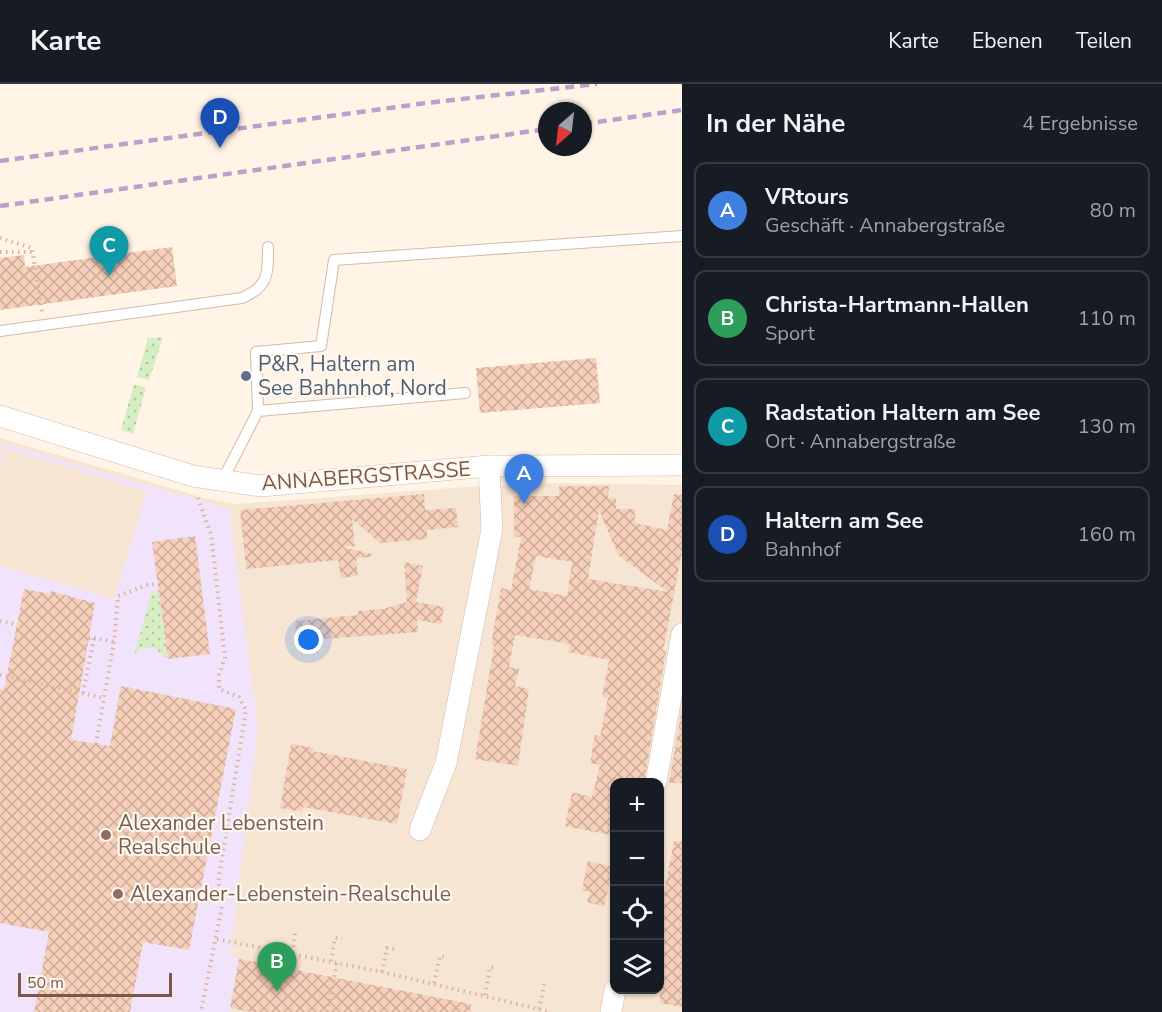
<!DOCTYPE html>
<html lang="de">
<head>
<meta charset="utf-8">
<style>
  :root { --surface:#171b24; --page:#242831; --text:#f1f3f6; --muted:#9ea1a6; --line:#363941; --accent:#f55f3e }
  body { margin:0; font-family:"Nunito Sans",sans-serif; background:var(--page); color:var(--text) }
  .controls { position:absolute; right:18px; bottom:18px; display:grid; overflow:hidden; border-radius:12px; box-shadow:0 2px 4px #0004 }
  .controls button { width:54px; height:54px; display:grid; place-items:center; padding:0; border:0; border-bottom:2px solid var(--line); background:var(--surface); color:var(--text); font:30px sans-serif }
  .compass { position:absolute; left:538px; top:18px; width:54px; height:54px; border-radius:50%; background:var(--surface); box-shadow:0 2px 4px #0004; rotate:208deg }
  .scale { position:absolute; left:18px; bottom:15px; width:154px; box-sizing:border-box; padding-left:6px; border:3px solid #7c5747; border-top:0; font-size:16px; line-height:21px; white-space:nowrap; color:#7c5747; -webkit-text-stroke:4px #fff8ef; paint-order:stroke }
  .you { position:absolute; left:309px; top:556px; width:21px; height:21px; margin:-15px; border:4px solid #fff; border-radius:50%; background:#1a73e8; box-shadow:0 0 0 9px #1a73e833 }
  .badge { display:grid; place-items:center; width:39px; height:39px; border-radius:50%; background:var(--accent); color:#fff; font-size:20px; font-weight:700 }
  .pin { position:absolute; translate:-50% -50px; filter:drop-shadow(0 2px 3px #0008) }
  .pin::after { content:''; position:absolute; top:32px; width:21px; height:18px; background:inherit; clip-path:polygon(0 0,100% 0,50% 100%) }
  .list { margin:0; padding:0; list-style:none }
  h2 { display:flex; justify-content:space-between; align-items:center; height:78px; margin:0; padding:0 24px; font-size:26px }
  h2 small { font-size:20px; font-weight:400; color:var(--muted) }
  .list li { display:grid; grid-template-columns:39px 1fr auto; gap:18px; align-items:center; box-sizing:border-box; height:96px; margin:0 12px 12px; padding:0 12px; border:2px solid var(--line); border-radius:12px }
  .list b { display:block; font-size:22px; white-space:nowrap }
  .list p { margin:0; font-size:20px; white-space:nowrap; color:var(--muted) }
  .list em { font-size:20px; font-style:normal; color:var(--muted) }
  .icon { flex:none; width:33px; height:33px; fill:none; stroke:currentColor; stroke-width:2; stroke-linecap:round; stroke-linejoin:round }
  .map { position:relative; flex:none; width:682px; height:928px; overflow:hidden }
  header { display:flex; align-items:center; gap:36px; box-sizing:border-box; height:84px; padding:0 30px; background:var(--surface); border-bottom:2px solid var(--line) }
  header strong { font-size:28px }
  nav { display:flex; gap:33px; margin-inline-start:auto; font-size:21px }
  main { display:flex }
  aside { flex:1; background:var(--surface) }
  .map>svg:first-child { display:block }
  .residential { fill:#f7e5d4; fill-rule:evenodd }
  .education { fill:#f1e3fb }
  .grass { fill:url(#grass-dots) }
  .building { fill:url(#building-cross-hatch); fill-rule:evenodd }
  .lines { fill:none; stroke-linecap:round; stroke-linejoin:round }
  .service-casing { stroke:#d3baaa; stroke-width:12 }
  .minor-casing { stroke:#d3baaa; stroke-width:22 }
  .path { stroke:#ddb39d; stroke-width:4; stroke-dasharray:1.5 4.5; stroke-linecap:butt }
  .service { stroke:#fff; stroke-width:10 }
  .minor { stroke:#fff; stroke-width:21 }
  .rail { stroke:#b6a2cb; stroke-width:4.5; stroke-dasharray:9 6; stroke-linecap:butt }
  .service-dot { fill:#5c6f8a; stroke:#fff8ef; stroke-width:2 }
  .education-dot { fill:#8d6e63; stroke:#fff8ef; stroke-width:2 }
  .labels { text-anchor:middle; stroke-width:4.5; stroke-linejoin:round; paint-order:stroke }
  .service-label { font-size:21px; fill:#4e5e75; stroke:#fff8ef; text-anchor:start }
  .street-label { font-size:21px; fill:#7c5747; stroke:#fff8ef }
  .education-label { font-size:21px; fill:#785e54; stroke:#fff8ef; text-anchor:start }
</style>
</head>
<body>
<header>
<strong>Karte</strong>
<nav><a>Karte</a><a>Ebenen</a><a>Teilen</a></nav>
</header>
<main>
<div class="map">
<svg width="682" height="928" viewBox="0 0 682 928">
  <defs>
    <pattern id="grass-dots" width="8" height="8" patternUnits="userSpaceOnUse" patternTransform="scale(1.5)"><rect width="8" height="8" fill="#d6efc2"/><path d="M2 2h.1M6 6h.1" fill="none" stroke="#b3c49f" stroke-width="1.8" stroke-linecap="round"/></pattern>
    <pattern id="building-cross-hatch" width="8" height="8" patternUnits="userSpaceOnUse" patternTransform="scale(1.5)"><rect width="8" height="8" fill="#f7d0bb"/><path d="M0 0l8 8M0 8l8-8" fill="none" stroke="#cdac9a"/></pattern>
  </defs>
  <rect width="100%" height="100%" fill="#fff4e6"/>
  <!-- residential -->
  <path class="residential" d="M0,354L205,414L237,420L468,403L556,399L682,401V928H0ZM614,698H660V906H614Z"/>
  <!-- education -->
  <path class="education" d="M4,360L229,425L258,644L230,871L239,875L230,928H0V482L114,515L147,407L7,365L0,390Z"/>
  <!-- grass -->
  <g class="grass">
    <path d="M163,253L149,296L137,293L148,254Z"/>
    <path d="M134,300L146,304L133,350L121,346Z"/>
    <path d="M158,506L168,575L153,563L138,566L134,572L152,507Z"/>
  </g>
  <!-- building -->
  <g class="building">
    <path d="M172,163L177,202L0,226V174L24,171L25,183Z"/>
    <path d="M596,274L600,319L480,329L476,284Z"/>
    <path d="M559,402H609L608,414H616V425H635V439L667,446L674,410L682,411V468L663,567H666L644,699H615V752L565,742L572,708L592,713L600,681L590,679L595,651L600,652L608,614L602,613L609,576L568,568L570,560L515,551L509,583L519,585L515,602L529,605L518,682L475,675L494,562L491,561L501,504L511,506L521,453H514V412H559ZM599,426L618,471L668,508L588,495ZM536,472L572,478L567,512L529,505Z"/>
    <path d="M424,410L425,426L456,424L458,443L427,446V455L380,459L352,435L355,462L342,463L372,470L371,473L356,474L358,492L341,494L338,476L246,485L240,426Z"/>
    <path d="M195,452L210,570L168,575L152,458Z"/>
    <path d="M404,478L423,482L416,518L444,523L441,540L417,536L418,548L296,557L295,537L358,531V527L383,525L407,518Z"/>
    <path d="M24,505L50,510V507L95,519L71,656L110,662L121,602L236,625L189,866L143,858L130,928H34L49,848L0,839V605L4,606Z"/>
    <path d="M682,624V699H669Z"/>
    <path d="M291,660L314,664L313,667L407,685L397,740L303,723L302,728L280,724Z"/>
    <path d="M674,757H682V923L660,919V830Z"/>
    <path d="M588,777L613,783L604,823L587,818L590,808L582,806Z"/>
    <path d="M239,875L471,920L470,928H251L230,924Z"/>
  </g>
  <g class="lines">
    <defs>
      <g id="service">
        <path d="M0,247L242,214C269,202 268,190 268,163"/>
        <path d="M258,327L465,309"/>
        <path d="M222,397L258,327L256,268L321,262L334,176L682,152"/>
      </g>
      <g id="minor">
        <path d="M0,332L193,392L261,402L489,382L682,381"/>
        <path d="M656,698L682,550"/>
        <path d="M420,746L446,679L492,445L489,382"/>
        <path d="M611,928L615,906"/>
      </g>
    </defs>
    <!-- service casing -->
    <use href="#service" class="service-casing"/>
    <!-- minor casing -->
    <use href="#minor" class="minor-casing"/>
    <!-- path -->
    <g class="path">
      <path d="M0,154L32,164L42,228"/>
      <path d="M0,168H33"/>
      <path d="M198,414L211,450L225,574L219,591V605L239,613L246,626L218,799L224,812L201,928"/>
      <path d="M0,537L17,541"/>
      <path d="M94,554L114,558"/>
      <path d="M0,591L104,614L114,558L118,512L147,501L157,500"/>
      <path d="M83,609L94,554H88"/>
      <path d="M96,660L104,614"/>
      <path d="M217,855L382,888L551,928"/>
      <path d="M293,869L295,847"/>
      <path d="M331,877L335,854L342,855"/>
      <path d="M382,888L387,864L394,865"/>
      <path d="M434,899L440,872L446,873"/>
      <path d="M485,911L490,883L497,885"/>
      <path d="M539,925L545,897"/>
      <path d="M327,928L337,878"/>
    </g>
    <!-- service -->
    <use href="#service" class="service"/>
    <!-- minor -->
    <use href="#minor" class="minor"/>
    <!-- rail -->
    <g class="rail">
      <path d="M583,40L682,26"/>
      <path d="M0,77L426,19L597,0"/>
      <path d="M0,122L547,45"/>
    </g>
  </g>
  <!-- markers -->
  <circle class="service-dot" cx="246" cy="292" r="6"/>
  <g class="education-dot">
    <circle cx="106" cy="751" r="6"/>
    <circle cx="118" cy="810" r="6"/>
  </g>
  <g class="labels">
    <!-- service labels -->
    <g class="service-label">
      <text x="258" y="287">P&amp;R, Haltern am<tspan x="258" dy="24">See Bahhnhof, Nord</tspan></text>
    </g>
    <!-- street labels -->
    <g class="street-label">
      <text transform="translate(366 392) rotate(-4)" y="7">ANNABERGSTRASSE</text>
    </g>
    <!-- education labels -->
    <g class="education-label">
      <text x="118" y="746">Alexander Lebenstein<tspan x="118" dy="24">Realschule</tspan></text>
      <text x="130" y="817">Alexander-Lebenstein-Realschule</text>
    </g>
  </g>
</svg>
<div class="controls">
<button>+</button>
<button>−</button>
<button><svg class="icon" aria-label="locate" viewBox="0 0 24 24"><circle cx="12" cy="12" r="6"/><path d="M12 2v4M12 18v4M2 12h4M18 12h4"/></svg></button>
<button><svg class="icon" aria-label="layers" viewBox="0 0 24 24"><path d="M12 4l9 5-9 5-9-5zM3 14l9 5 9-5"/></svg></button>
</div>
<svg class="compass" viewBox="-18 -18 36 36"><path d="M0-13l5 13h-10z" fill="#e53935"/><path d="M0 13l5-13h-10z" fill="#9ea1a6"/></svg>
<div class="scale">50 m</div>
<div class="you"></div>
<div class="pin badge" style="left:524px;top:420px;background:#3f7fe0">A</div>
<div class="pin badge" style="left:277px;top:908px;background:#2e9e5b">B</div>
<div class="pin badge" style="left:109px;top:192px;background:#0f9aa8">C</div>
<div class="pin badge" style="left:220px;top:64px;background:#1a4fb4">D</div>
</div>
<aside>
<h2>In der Nähe<small>4 Ergebnisse</small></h2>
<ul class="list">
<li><span class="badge" style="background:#3f7fe0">A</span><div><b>VRtours</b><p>Geschäft · Annabergstraße</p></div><em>80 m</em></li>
<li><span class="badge" style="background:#2e9e5b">B</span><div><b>Christa-Hartmann-Hallen</b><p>Sport</p></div><em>110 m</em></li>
<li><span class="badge" style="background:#0f9aa8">C</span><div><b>Radstation Haltern am See</b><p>Ort · Annabergstraße</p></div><em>130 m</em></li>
<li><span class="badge" style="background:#1a4fb4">D</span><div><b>Haltern am See</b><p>Bahnhof</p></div><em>160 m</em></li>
</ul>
</aside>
</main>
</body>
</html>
